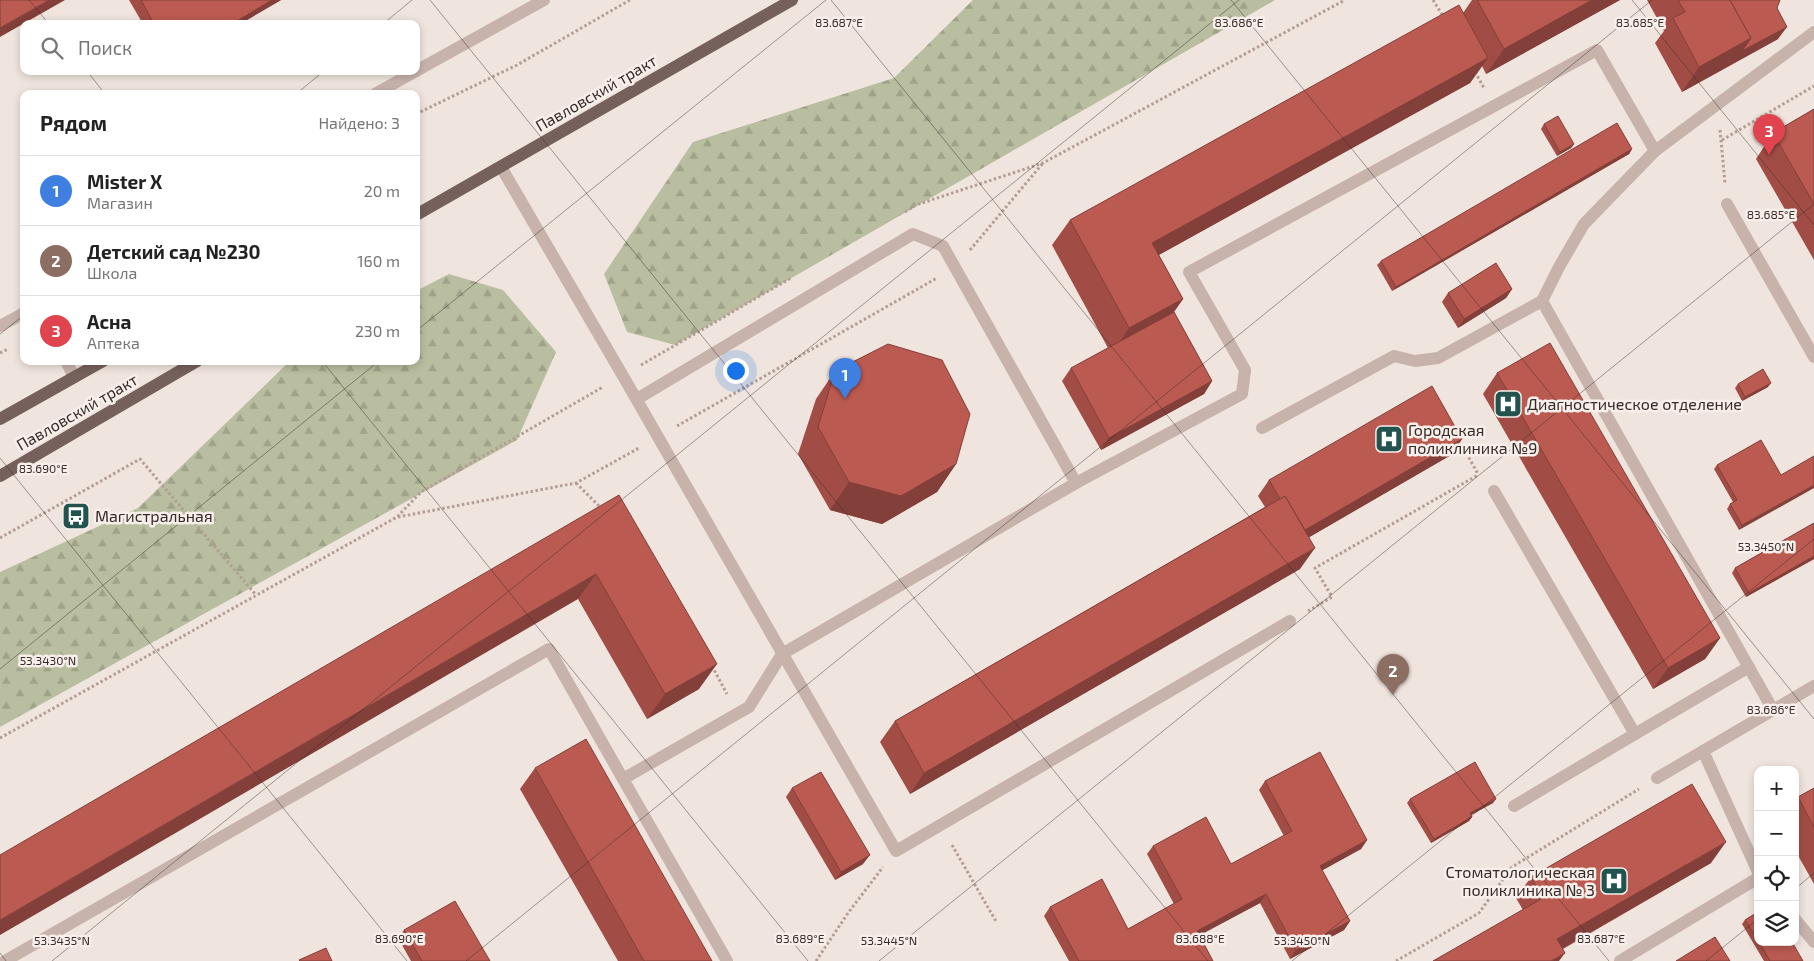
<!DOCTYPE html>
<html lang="ru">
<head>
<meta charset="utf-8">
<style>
  :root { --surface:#fff; --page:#f2f2f2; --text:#222; --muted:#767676; --line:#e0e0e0; --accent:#22534f }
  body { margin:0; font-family:"Exo 2",sans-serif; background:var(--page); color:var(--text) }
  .controls { position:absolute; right:15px; bottom:15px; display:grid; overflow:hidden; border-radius:10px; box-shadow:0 2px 8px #0003 }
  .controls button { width:45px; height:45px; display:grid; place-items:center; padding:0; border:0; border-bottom:1px solid var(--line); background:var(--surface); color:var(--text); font:25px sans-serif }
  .you { position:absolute; left:735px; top:370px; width:18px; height:18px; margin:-12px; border:4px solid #fff; border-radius:50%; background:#1a73e8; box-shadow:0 0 0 8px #1a73e833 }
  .badge { display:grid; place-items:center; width:32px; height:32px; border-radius:50%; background:var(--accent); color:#fff; font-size:16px; font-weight:700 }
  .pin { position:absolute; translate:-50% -41px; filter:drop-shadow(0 1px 2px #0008) }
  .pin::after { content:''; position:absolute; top:26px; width:18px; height:15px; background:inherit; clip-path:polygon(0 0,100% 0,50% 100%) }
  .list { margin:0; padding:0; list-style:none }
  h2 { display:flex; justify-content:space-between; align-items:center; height:65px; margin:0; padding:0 20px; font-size:21px }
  h2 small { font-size:16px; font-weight:400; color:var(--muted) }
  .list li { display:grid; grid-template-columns:32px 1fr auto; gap:15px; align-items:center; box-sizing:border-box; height:70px; padding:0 20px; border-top:1px solid var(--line) }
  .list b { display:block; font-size:19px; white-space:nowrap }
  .list p { margin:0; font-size:16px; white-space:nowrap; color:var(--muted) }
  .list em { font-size:16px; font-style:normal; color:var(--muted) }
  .icon { flex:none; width:28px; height:28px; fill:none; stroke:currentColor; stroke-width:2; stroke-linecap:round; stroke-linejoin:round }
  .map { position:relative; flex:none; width:1814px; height:961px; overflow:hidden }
  .search { position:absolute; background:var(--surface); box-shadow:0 2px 8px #0003; left:20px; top:20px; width:400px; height:55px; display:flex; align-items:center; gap:12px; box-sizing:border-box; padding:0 18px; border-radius:10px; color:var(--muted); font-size:19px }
  .panel { position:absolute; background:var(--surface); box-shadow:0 2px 8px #0003; left:20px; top:90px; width:400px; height:275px; border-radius:10px }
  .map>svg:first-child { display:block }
  .forest { fill:url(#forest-firs) }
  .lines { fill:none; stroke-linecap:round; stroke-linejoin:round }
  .path { stroke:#b39d95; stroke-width:3; stroke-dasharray:2.5 2.5; stroke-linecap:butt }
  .service { stroke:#c7b3ab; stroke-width:12 }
  .minor { stroke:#c7b3ab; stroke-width:12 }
  .primary { stroke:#76605c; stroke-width:12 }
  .wall { fill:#a14d46 }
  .shaded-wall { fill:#833f39 }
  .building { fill:#bb5a51; stroke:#833f39 }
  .ticks { fill:none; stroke:#362b29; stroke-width:1; stroke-opacity:0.45 }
  .labels { text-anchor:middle; stroke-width:5; stroke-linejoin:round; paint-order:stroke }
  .street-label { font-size:16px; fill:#362b29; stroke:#f8efea }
  .poi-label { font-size:16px; fill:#362b29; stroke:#f8efea; text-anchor:start }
  .ticks-label { font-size:12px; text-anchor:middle; fill:#362b29; stroke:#f8efea; stroke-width:5; stroke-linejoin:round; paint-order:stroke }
</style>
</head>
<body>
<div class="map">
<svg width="1814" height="961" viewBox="0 0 1814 961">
  <defs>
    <pattern id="forest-firs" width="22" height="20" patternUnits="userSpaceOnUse" patternTransform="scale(1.25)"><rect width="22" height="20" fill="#b8be9f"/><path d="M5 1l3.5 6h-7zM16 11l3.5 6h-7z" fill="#9fa389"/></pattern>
  </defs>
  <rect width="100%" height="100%" fill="#f0e5de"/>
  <!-- forest -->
  <g class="forest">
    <path d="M973,0H1275L675,345L627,332L604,274L693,142L894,78Z"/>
    <path d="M449,274L503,290L556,352L517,440L0,727V572L138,508L290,361H416V291Z"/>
  </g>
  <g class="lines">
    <!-- path -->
    <g class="path">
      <path d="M1433,0L1443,16"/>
      <path d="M1475,72L1484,88"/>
      <path d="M416,114L517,65L630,0"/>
      <path d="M1720,130L1725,183"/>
      <path d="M1722,140L1814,86"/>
      <path d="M905,212L916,205L1043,163L1345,0"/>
      <path d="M970,250L1043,163"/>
      <path d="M0,353L8,349"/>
      <path d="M641,365L791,278"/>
      <path d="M677,426L937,278"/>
      <path d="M1459,440L1478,474"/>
      <path d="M576,483L602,509"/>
      <path d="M398,517L576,483L639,448"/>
      <path d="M0,538L140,459L256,595"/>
      <path d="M1308,611L1332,597L1315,568L1478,475"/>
      <path d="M712,666L727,694"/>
      <path d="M0,738L397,517L421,492L603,387"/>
      <path d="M952,845L997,923"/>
      <path d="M816,961L848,913L883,867"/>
      <path d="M1396,961L1479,913L1512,867L1639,789"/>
    </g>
    <!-- service -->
    <g class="service">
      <path d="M501,167L623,376L896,851L1290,621"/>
      <path d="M1727,204L1814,357"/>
      <path d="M1542,301L1559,267L1584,224L1655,151"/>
      <path d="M66,361L74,377"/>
      <path d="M637,399L913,234L943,246L1076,483L1242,394L1245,370L1189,272L1597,50L1655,151L1814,32"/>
      <path d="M1262,428L1394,356L1415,361L1438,358L1542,301L1773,710"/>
      <path d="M1494,491L1635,734L1749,667"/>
      <path d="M1703,751L1758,872"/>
      <path d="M1657,778L1814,686"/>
      <path d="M623,779L727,961"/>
      <path d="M1514,806L1635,734"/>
      <path d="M1795,919L1814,942"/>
      <path d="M5,961L549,649L623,779L749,707L782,654L1076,483"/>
      <path d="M1620,961L1758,878"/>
    </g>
    <!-- minor -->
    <g class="minor">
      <path d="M416,71L544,0"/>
      <path d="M375,94L416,71"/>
      <path d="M0,326L24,313"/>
    </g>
    <!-- primary -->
    <g class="primary">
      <path d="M416,215L792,0"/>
      <path d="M0,419L103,361"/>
      <path d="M0,476L197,361"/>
    </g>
  </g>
  <!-- wall -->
  <g class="wall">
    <path d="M129,0H281L240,24H143Z"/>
    <path d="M1472,0H1620L1486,74L1482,66L1470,83L1159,255L1183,299L1174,312L1212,381L1204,394L1101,450L1062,381L1071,368L1108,348L1052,245L1070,220L1463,13Z"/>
    <path d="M1647,0H1780L1777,8L1778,39L1682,92L1655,43L1664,31Z"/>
    <path d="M1814,109V260L1756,159L1773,133Z"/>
    <path d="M1544,124L1574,144L1571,148L1557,156L1541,129Z"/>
    <path d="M1632,149L1629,154L1392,291L1377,265L1381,261Z"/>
    <path d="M1512,289L1506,298L1458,328L1442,302L1448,293Z"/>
    <path d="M835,371L956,464L937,492L882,524L830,510L798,454L816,399Z"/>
    <path d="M1497,373L1720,638L1705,659L1653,689L1483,394Z"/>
    <path d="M1738,384L1768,387L1742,401L1735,388Z"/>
    <path d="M1451,455L1309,537L1300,569L910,794L880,742L895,721L1265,507L1258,496L1269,480Z"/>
    <path d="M1717,465L1781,475L1739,530L1727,509L1730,504L1733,502L1714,469Z"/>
    <path d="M619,495L699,689L647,719L578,599Z"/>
    <path d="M1814,523V559L1746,597L1732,573L1735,568Z"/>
    <path d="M535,768L712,961H618L520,789Z"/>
    <path d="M1265,781L1367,840L1361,849L1322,870L1350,921L1344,930L1290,959L1260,903L1199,935L1213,961H1069L1044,916L1050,907L1128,929L1174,904L1147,854L1153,846L1231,864L1284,836L1259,790Z"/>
    <path d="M792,788L863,864L835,880L786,797Z"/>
    <path d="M1814,788V884L1795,850V801L1798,797Z"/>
    <path d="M1410,799L1493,803L1471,815L1472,817L1469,821L1431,843L1407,803Z"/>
    <path d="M1711,863L1563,949L1523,910L1516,898L1531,877Z"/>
    <path d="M1758,912V942H1792L1803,961H1764L1742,924L1745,920Z"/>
    <path d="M404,930L490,961H411L398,938Z"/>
  </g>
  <!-- shaded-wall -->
  <g class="shaded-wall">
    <path d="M49,0H65L0,37V28Z"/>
    <path d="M272,0H281L240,24H232Z"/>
    <path d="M1592,0H1620L1486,74L1504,49Z"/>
    <path d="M1787,27L1778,39L1682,92L1699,67L1751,38Z"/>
    <path d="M1488,58L1470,83L1135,268L1152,243Z"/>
    <path d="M1574,144L1571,148L1557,156L1560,152Z"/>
    <path d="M1632,149L1629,154L1392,291L1396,287Z"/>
    <path d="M1512,289L1506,298L1458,328L1464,319Z"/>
    <path d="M1183,299L1165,324L1111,354L1129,328Z"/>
    <path d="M1212,381L1204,394L1101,450L1109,438Z"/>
    <path d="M1771,383L1768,387L1742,401L1745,397Z"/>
    <path d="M1462,439L1451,455L1289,549L1300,533Z"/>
    <path d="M956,464L937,492L882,524L830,510L849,482Z"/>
    <path d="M1814,485V488L1739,530L1742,525Z"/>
    <path d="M1315,548L1300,569L910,794L924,773Z"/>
    <path d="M1814,556V559L1746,597L1749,593Z"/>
    <path d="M596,574L578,599L0,935V920Z"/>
    <path d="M1720,638L1705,659L1653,689L1668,668Z"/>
    <path d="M717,664L699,689L647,719L665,694Z"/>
    <path d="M1496,799L1493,803L1467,817L1470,813Z"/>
    <path d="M1472,817L1469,821L1431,843L1434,839Z"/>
    <path d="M1367,840L1361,849L1314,875L1320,866Z"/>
    <path d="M1726,842L1711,863L1542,960L1557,939Z"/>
    <path d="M870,855L863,864L835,880L841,872Z"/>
    <path d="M1266,894L1260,903L1191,940L1197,931Z"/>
    <path d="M1350,921L1344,930L1290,959L1296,950Z"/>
    <path d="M1565,953L1559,961H1551Z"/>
  </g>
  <!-- building -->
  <g class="building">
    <path d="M0,0H49L0,28Z"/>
    <path d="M141,0H272L232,24H154Z"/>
    <path d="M1477,0H1592L1504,49Z"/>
    <path d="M1678,0H1730L1751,38L1699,67L1673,18L1685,12Z"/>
    <path d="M1730,0H1780L1777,8L1787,27L1742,51L1751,38Z"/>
    <path d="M1459,5L1488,58L1152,243L1183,299L1129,328L1070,220Z"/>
    <path d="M1814,109V204L1773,133Z"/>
    <path d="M1558,116L1574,144L1560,152L1544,124Z"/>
    <path d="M1617,123L1632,149L1396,287L1381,261Z"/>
    <path d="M1496,263L1512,289L1464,319L1448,293Z"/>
    <path d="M1174,312L1212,381L1109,438L1071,368Z"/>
    <path d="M1550,343L1720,638L1668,668L1497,373Z"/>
    <path d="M888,344L942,360L970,414L956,464L901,496L849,482L818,427L835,371Z"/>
    <path d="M1763,369L1771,383L1745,397L1738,384Z"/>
    <path d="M1432,386L1462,439L1305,530L1285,496L1280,499L1269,480Z"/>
    <path d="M1761,440L1781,475L1814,456V485L1742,525L1730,504L1737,500L1717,465Z"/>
    <path d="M619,495L717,664L665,694L596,574L0,920V855Z"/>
    <path d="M1285,496L1315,548L924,773L895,721Z"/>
    <path d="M1814,523V556L1749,593L1735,568Z"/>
    <path d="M586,739L712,961H644L535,768Z"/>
    <path d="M1320,752L1367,840L1320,866L1350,921L1296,950L1266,894L1197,931L1213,961H1079L1050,907L1102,879L1128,929L1182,899L1153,846L1206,817L1231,864L1292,831L1265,781Z"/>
    <path d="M1475,762L1496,799L1470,813L1472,817L1434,839L1410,799Z"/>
    <path d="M821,772L870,855L841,872L792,788Z"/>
    <path d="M1692,784L1726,842L1557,939L1565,953L1551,961H1433L1543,898L1531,877Z"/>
    <path d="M1814,788V827L1798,797Z"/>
    <path d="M455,901L490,961H422L404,930Z"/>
    <path d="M1758,912V940L1745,920Z"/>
    <path d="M1715,937L1730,961H1676Z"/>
    <path d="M1759,942H1792L1803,961H1770Z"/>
    <path d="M326,948L332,961H300L299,960Z"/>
  </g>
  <!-- ticks -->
  <path class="ticks" d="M29,0L49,24M430,0L1208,961M831,0L1609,961M1231,0L1814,719M1632,0L1814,225M383,24L412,0M87,71L105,94M296,94L324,71M416,331L826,0M0,334L24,315M322,361L808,961M0,458L407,961M0,669L379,361M1795,889L1814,873M0,953L6,961M52,961L1239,0M466,961L1652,0M879,961L1814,204M1292,961L1814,539M1706,961L1758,919"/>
  <!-- icons -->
  <defs>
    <symbol id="hospital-square" viewBox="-11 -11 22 22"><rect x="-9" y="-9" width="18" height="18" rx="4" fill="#22534f" stroke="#f8efea"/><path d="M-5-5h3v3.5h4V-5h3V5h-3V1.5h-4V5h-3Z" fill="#fff"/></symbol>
    <symbol id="bus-square" viewBox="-11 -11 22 22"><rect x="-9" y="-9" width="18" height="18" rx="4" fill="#22534f" stroke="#f8efea"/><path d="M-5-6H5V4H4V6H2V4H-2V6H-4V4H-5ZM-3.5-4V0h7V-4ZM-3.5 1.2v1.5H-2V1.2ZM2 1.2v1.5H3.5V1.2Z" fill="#fff"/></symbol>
  </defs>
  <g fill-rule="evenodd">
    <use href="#hospital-square" x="1492" y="388" width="32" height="32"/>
    <use href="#hospital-square" x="1373" y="423" width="32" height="32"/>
    <use href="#bus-square" x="60" y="500" width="32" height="32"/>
    <use href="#hospital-square" x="1598" y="865" width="32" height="32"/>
  </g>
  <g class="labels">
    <!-- street labels -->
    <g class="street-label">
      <text transform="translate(596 93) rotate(-30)" y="6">Павловский тракт</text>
      <text transform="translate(77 412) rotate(-30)" y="6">Павловский тракт</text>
    </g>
    <!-- poi labels -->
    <g class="poi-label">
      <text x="1527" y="410">Диагностическое отделение</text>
      <text x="1408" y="436">Городская<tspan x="1408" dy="18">поликлиника №9</tspan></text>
      <text x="95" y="522">Магистральная</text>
      <text x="1595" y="878" text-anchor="end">Стоматологическая<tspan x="1595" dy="18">поликлиника № 3</tspan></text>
    </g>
  </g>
  <g class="ticks-label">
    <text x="839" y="27">83.687°E</text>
    <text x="1239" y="27">83.686°E</text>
    <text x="1640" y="27">83.685°E</text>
    <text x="1771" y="219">83.685°E</text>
    <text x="43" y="473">83.690°E</text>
    <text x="1766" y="551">53.3450°N</text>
    <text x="48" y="665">53.3430°N</text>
    <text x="1771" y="714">83.686°E</text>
    <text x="399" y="943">83.690°E</text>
    <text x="800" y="943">83.689°E</text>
    <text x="1200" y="943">83.688°E</text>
    <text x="1601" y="943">83.687°E</text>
    <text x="62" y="945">53.3435°N</text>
    <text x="889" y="945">53.3445°N</text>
    <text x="1302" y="945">53.3450°N</text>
  </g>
</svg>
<div class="controls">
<button>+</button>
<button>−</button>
<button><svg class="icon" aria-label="locate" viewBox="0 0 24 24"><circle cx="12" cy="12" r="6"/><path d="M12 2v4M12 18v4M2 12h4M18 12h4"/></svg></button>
<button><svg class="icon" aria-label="layers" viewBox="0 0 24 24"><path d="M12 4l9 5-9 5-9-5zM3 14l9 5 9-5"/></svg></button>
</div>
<div class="you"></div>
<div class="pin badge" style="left:845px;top:399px;background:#3f7fe0">1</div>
<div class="pin badge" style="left:1393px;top:695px;background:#8d6e63">2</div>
<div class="pin badge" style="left:1769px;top:155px;background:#e0444e">3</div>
<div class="search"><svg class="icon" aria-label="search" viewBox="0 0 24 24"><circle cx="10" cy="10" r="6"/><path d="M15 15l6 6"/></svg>Поиск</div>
<section class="panel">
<h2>Рядом<small>Найдено: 3</small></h2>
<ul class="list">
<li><span class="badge" style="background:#3f7fe0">1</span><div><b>Mister X</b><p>Магазин</p></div><em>20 m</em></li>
<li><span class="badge" style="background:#8d6e63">2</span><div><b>Детский сад №230</b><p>Школа</p></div><em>160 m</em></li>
<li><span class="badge" style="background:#e0444e">3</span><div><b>Асна</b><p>Аптека</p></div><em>230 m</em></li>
</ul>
</section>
</div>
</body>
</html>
